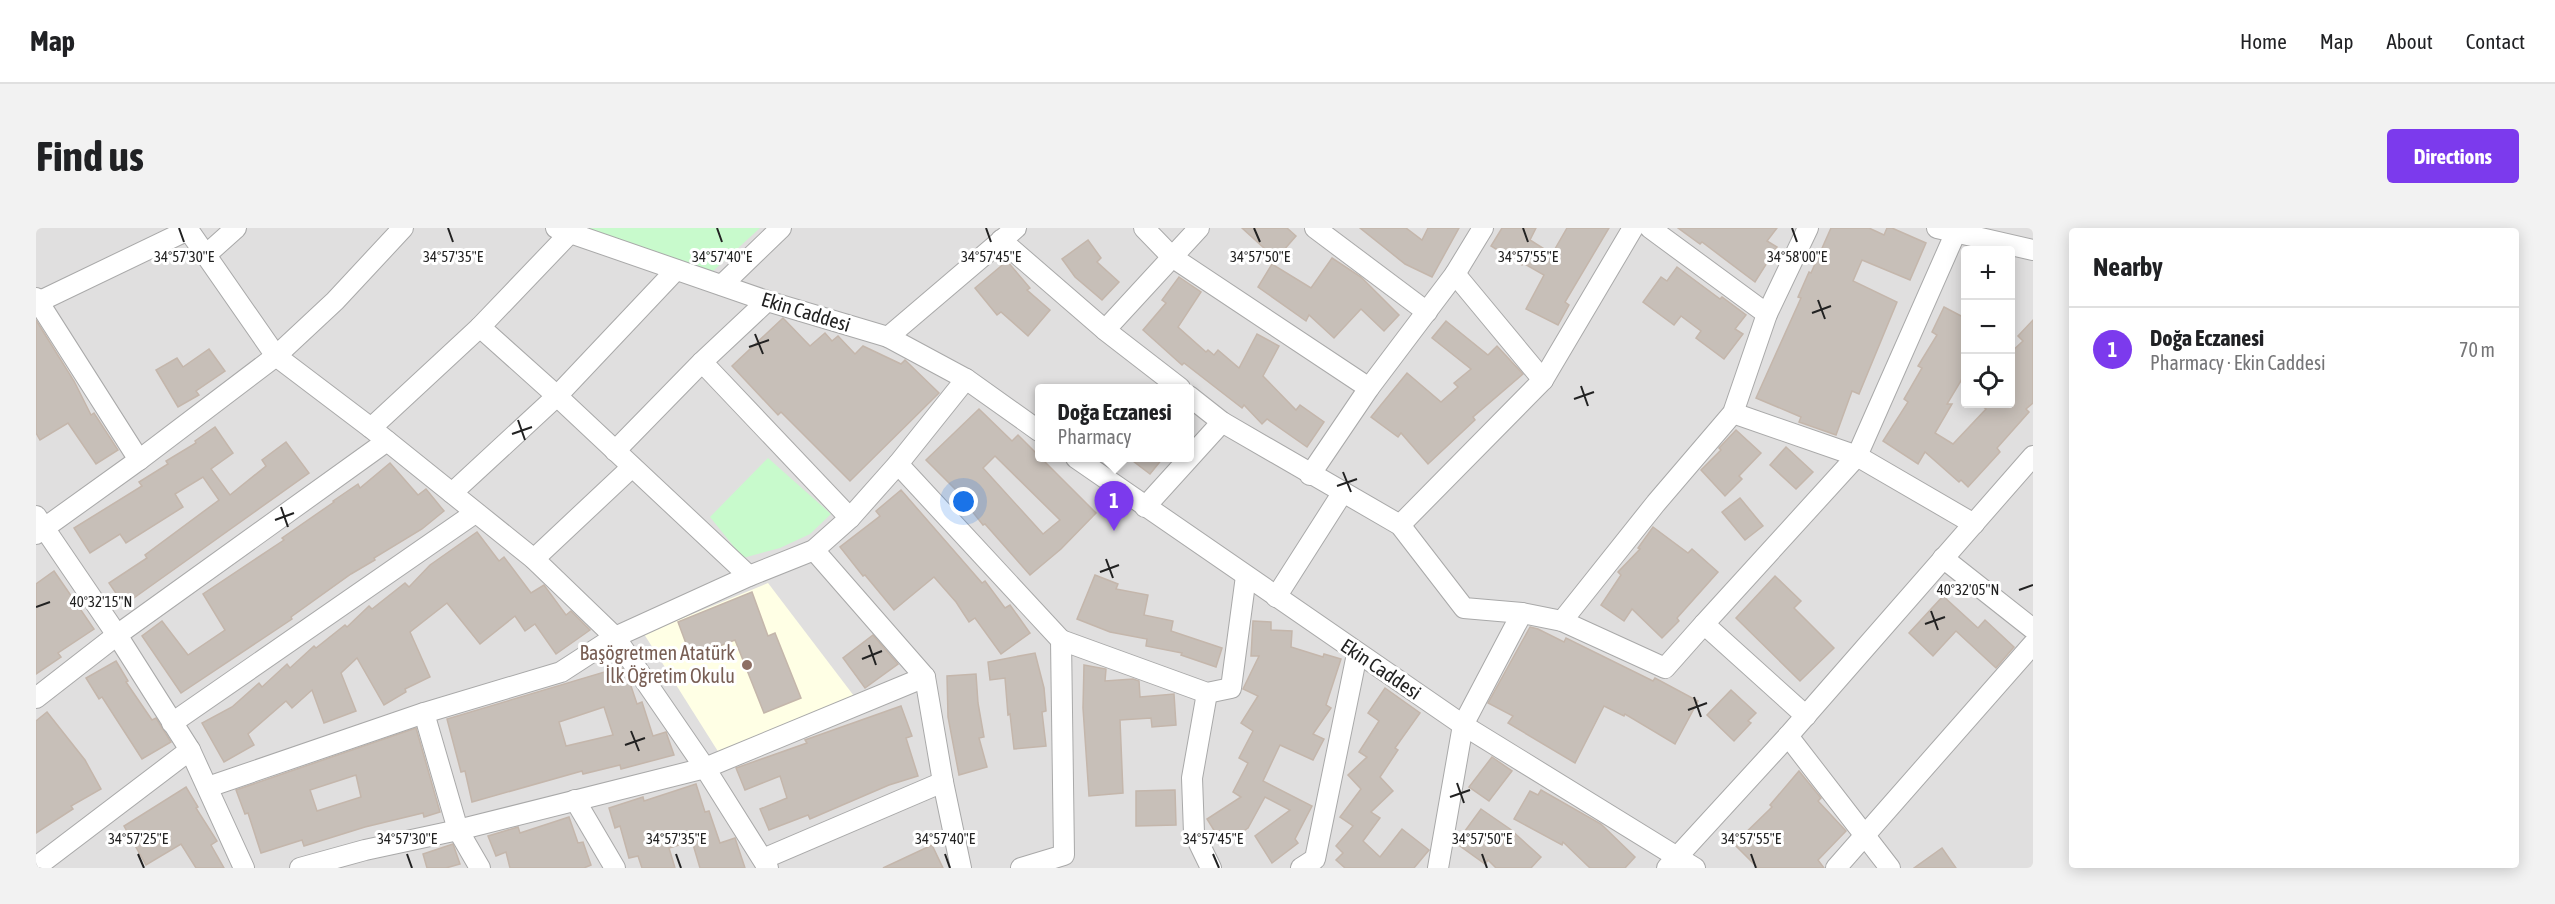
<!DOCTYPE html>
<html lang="en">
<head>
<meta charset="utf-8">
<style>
  :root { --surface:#fff; --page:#f2f2f2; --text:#202124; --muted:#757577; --line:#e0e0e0; --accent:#7c3aed }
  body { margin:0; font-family:"Asap Condensed",sans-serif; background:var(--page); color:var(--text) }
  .controls { position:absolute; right:18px; top:18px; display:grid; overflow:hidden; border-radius:6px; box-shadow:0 3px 15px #0003 }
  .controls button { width:54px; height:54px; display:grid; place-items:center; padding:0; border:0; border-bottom:2px solid var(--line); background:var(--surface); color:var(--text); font:30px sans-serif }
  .you { position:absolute; left:928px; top:274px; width:21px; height:21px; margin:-15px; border:4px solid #fff; border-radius:50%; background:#1a73e8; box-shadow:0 0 0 9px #1a73e833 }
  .badge { display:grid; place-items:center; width:39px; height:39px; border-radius:50%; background:var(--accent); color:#fff; font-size:20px; font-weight:700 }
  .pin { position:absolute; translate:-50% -50px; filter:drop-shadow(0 2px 3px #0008) }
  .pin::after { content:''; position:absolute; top:32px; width:21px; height:18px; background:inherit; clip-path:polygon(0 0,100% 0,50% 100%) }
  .popup { position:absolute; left:999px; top:156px; width:159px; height:78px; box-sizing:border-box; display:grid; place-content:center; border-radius:6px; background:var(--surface); filter:drop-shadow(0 2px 4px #0005); font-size:20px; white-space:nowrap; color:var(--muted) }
  .popup b { font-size:22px; color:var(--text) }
  .popup::after { content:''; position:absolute; left:50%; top:100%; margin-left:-12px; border:12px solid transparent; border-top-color:var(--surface) }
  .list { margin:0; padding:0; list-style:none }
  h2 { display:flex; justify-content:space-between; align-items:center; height:78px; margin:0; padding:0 24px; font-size:26px }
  h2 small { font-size:20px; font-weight:400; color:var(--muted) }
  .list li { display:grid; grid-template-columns:39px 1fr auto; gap:18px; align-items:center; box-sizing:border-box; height:84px; padding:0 24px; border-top:2px solid var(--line) }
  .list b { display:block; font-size:22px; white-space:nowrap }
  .list p { margin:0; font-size:20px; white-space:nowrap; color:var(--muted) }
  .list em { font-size:20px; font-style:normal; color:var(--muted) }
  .icon { flex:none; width:33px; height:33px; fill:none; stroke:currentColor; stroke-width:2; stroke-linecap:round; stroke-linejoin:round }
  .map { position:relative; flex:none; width:1997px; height:640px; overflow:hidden; border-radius:6px }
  header { display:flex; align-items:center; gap:36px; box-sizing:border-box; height:84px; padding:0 30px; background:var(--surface); border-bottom:2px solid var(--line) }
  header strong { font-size:28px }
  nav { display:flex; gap:33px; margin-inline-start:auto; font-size:21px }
  .intro { display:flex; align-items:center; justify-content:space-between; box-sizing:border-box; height:144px; padding:0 36px }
  h1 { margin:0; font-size:42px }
  .button { padding:15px 27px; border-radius:6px; background:var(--accent); color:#fff; font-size:21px; font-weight:700 }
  main { display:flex; gap:36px; padding:0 36px }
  aside { flex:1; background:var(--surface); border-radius:6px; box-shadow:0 3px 15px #0003 }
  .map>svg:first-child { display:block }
  .residential { fill:#e0dfdf; fill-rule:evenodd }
  .education { fill:#ffffe5 }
  .park { fill:#c8facc }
  .building { fill:#c7bfb8; stroke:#c4b6ab; stroke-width:1.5; fill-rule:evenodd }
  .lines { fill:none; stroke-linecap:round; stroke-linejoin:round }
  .minor-casing { stroke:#a9a9a9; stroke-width:22 }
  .minor { stroke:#fff; stroke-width:20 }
  .ticks { fill:none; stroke:#222; stroke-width:2 }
  .education-dot { fill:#8d6e63; stroke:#fff; stroke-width:2 }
  .labels { text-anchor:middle; stroke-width:6; stroke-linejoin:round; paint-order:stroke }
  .street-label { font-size:20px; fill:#222; stroke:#fff }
  .education-label { font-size:20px; fill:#785e54; stroke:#fff; text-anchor:end }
  .ticks-label { font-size:15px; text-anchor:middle; fill:#222; stroke:#fff; stroke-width:6; stroke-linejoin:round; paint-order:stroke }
</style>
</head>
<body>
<header>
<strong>Map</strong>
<nav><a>Home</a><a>Map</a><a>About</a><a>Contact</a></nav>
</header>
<div class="intro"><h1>Find us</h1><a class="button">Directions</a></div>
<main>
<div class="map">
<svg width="1997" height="640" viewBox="0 0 1997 640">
  <rect width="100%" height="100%" fill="#f2efe9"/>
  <!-- residential -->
  <path class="residential" d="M0,0H1997V640H0ZM1930,22H1974V176H1930ZM1003,160H1153V230H1003Z"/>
  <!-- education -->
  <path class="education" d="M732,355L818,468L683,525L608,406Z"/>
  <!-- park -->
  <g class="park">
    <path d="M539,0H724L677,43L578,15Z"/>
    <path d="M732,230L795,286L774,306L744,320L707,330L674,289Z"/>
  </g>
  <!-- building -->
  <g class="building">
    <path d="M1206,0H1251L1260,8L1240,31Z"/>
    <path d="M1324,0H1370L1386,12L1392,0H1423L1396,49L1369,36Z"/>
    <path d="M1466,0H1500L1494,12L1516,26L1531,0H1573L1529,74L1533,77L1522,97L1490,81L1508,47L1487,35L1486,37L1455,18Z"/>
    <path d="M1642,0H1741L1731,13L1741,19L1719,54L1666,14L1664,16Z"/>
    <path d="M1795,0H1833L1848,7L1851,0H1856L1890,15L1874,52L1826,32L1817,53L1861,74L1823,166L1816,163L1800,207L1763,194L1765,189L1720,170L1765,70L1762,69L1773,44L1775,45Z"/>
    <path d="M1052,12L1065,30L1061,34L1083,54L1066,72L1039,49L1026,31Z"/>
    <path d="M1296,30L1325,49L1363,87L1348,103L1325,81L1298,110L1273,87L1270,93L1222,59L1236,36L1275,60Z"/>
    <path d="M971,33L994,60L991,62L1014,82L992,108L965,84L961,87L939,60Z"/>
    <path d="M1641,39L1684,71L1686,69L1710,87L1699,101L1707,106L1688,131L1660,110L1665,103L1645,88L1638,97L1607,74L1625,49L1631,53Z"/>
    <path d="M1143,49L1165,64L1142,99L1170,124L1172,122L1178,127L1182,122L1203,140L1221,106L1243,118L1227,148L1260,182L1264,177L1288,194L1271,219L1231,191L1226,196L1208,177L1206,180L1148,135L1146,137L1107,102L1130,75L1126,72Z"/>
    <path d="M1908,79L1929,90V146L1911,176H1916L1899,205L1917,216L1950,181L1943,176H1974V125L1987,113L1982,108L1997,92V175L1990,181L1993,184L1961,220L1964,224L1932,259L1925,252L1923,254L1889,224L1882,236L1847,213L1872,174L1868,171L1886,140L1882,138L1901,107L1896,104Z"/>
    <path d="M747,90L774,118L789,105L796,113L802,108L819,126L827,118L865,136L869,132L903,165L814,253L745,184L742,187L696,138Z"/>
    <path d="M0,92L38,153L55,187L58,185L82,222L60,236L32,195L4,212L0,205Z"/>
    <path d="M1410,93L1452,127L1461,118L1487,146L1437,189L1439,192L1392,236L1365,205L1362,209L1335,189L1371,145L1405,174L1422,159L1418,155L1435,141L1396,110Z"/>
    <path d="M173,121L189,143L160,163L163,167L142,179L120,142L141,130L147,139Z"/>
    <path d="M943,181L976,213L982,207L1060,285L1025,321L994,347L949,296L947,297L932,278L934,276L890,232ZM959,228L1024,292L1007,306L947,240Z"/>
    <path d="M179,199L197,225L175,241L194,267L230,238L226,232L250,214L273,245L88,377L73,355L111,330L109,327L183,272L167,249L139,266L147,279L90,315L84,306L54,325L38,300L106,258L103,254L132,236L130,233L160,215L159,213Z"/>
    <path d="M1700,202L1725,225L1703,248L1706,251L1689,268L1665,242L1685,222L1683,220Z"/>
    <path d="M1750,219L1777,244L1760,261L1734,237Z"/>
    <path d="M1093,230H1127L1114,246Z"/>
    <path d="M354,235L382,267L390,261L408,283L386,301L338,330L339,332L315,346L255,389L256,391L145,465L106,408L126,393L152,427L189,402L167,366L248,312L246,310L298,274L297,273L322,256L324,260Z"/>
    <path d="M865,262L946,355L949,353L969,380L974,377L994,405L965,426L939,390L933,394L920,374L898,349L858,382L829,347L827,348L804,319L844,288L840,283Z"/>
    <path d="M1704,270L1727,298L1709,312L1686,284Z"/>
    <path d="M1617,299L1652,325L1656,321L1682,344L1641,390L1643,393L1626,410L1596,381L1588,393L1565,377L1585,347L1582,344L1604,321L1602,320Z"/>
    <path d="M441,304L463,333L468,329L495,365L508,357L530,387L535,383L554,402L520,426L499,396L489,403L479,388L444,416L411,375L374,404L394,449L369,461L370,464L348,477L321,430L305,445L320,483L288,495L276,462L256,480L250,473L212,506L218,517L188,534L166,495L196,479L223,455L226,459L251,436L254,440L278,418L280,420L309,397L311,399L333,378L336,381L369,355L373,359L394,337Z"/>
    <path d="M18,343L58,401L22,425L25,429L0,446V356Z"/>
    <path d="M1059,347L1082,356L1080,361L1112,367L1108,387L1137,393L1135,403L1186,420L1180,439L1145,427L1146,425L1110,418L1111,411L1074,404L1041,391Z"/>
    <path d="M1739,348L1765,373L1758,380L1798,420L1764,453L1700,390Z"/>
    <path d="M716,364L732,408L739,405L765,470L728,485L699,412L655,429L642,394Z"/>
    <path d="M1907,368L1942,400L1949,392L1978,419L1960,440L1920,403L1897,428L1873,405Z"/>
    <path d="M1217,393L1235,394V402L1256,403L1255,419L1287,429L1288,426L1305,431L1290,477L1295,480L1277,506L1288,511L1277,532L1244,517L1227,553L1276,578L1259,611L1262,615L1236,635L1219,608L1254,582L1229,569L1212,600L1187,617L1171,591L1205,569L1197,564L1212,535L1203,530L1217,503L1205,495L1222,468L1207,461L1223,428H1215Z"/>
    <path d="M1494,399L1502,401L1528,414L1530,410L1617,453L1619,450L1662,473L1639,516L1589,486L1588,488L1568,478L1539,535L1472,495L1477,488L1452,475Z"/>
    <path d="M837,407L862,436L829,460L807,430Z"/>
    <path d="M999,425L1008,460L1010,483L1006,484L1010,518L978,521L974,486L972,487L969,450L954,452L952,434Z"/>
    <path d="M80,433L92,453L90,454L116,492L120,490L135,514L106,531L66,469L63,471L50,450Z"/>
    <path d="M1048,437L1070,441L1069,453L1097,451L1103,453L1104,469L1138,466L1140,497L1116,499L1115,490L1084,492L1087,565L1053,568L1047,480Z"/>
    <path d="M585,439L592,449L601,476L606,474L617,508L630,504L638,527L585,541L584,537L547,546L546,543L436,574L429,543L425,544L411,491ZM568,479L577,507L530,518L523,494Z"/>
    <path d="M940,446L942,475L948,509L943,510L951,539L923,547L912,489L911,448Z"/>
    <path d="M1349,460L1384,485L1359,520L1362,522L1344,549L1357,563L1335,584L1344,590L1327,613L1344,629L1366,601L1393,622L1378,640H1309L1300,632L1307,625L1300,618L1317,598L1304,589L1325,561L1312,547L1331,529L1323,524L1343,493L1332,485Z"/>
    <path d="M1695,462L1720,485L1712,493L1715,495L1698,513L1671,487Z"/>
    <path d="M865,478L876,508L870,510L882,548L853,557L774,591L772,587L733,602L724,581L751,570L744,548L709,562L700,540L771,515L769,512Z"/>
    <path d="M11,484L49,532L65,561L35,578L37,581L0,605V493Z"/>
    <path d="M380,500L404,584L388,589L387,585L329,599L268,618L266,612L225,625L212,585L209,586L200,562ZM320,547L325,569L281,583L274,562Z"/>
    <path d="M1456,529L1476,543L1453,573L1433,559Z"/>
    <path d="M1763,543L1785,570L1782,573L1810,603L1782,632L1788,640H1722L1698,616L1736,579L1734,577Z"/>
    <path d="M660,556L669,584L673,583L684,615L699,610L709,640H664L656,613L633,620L639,640H606L602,628L593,630L584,598L579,600L573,580L607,569L608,573Z"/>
    <path d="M150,559L162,579L160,580L181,613L175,617L188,640H160L145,616L110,637L88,598Z"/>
    <path d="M1139,562L1140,597L1100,598V563Z"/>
    <path d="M1505,562L1565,596L1599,629L1589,640H1554L1527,614L1526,617L1478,591L1494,563L1502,567Z"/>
    <path d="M1445,581L1474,601L1505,629L1495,640H1460L1452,632L1449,636L1424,618L1430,609L1426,607Z"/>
    <path d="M533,589L542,615L547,614L555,637L548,640H474L470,624L460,628L452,608L482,599L484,605Z"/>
    <path d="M417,616L424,636L410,640H391L387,626Z"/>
    <path d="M896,617L907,640H847Z"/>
    <path d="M1906,620L1920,640H1878Z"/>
  </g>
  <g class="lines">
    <defs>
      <g id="minor">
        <path d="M151,0L240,128L335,200L498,331L579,409L669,540L732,640"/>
        <path d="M520,0L731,73L852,109L930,151L1003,203"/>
        <path d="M1108,0L1136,29L1333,160"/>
        <path d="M1279,0L1391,84"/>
        <path d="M1614,0L1731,86"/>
        <path d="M1901,0L1997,22"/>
        <path d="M965,12L1069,102L1144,160"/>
        <path d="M171,26L200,0"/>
        <path d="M1419,46L1507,152"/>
        <path d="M686,57L745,0"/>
        <path d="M0,70L103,232"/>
        <path d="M0,75L152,2"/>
        <path d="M444,99L521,168L713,348"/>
        <path d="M1069,102L1163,0"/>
        <path d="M852,109L980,0"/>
        <path d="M666,134L814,290"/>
        <path d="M1153,168L1186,194L1364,297L1428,380L1486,385L1526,393L1629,440L1668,396L1770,488"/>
        <path d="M1697,185L1821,228L1938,296"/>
        <path d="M335,200L444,99L533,6"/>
        <path d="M579,223L666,134L731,73"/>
        <path d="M1040,230L1427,497L1659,640"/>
        <path d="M862,236L1025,412L1028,627L985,640"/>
        <path d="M1274,247L1333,160L1419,46L1447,0"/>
        <path d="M416,265L521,168L640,42"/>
        <path d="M1109,279L1186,194"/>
        <path d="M0,288L81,407L154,522L208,640"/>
        <path d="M1364,297L1507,152L1597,0"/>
        <path d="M0,306L103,232L240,128L299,73L367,0"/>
        <path d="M778,322L889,449L907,554L925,640"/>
        <path d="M1907,330L1997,401"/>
        <path d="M498,331L596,239"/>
        <path d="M1240,369L1307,264"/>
        <path d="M1526,393L1620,275L1697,185L1731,86L1772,0"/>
        <path d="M1668,396L1821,228L1919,6"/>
        <path d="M1025,412L1171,465L1195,460L1210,348"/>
        <path d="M1171,465L1156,550L1158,605L1175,640"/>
        <path d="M0,470L81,407L351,213"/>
        <path d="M388,485L422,602L444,640"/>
        <path d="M136,495L439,285"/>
        <path d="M1752,508L1854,640"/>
        <path d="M172,559L388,485L525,444L579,409L713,348L778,322L814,290L862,236L930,151"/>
        <path d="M539,572L579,640"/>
        <path d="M727,631L907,554"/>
        <path d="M0,639L154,522"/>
        <path d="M264,640L329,622L422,602L669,540L889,449"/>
        <path d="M1265,640L1279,631L1321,426"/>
        <path d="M1402,640L1427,497L1486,385"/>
        <path d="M1631,640L1752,508L1997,228"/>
        <path d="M1800,640L1997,416"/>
      </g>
    </defs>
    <!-- minor casing -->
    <use href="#minor" class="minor-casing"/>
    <!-- minor -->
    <use href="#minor" class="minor"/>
  </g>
  <!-- ticks -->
  <path class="ticks" d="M143,0L148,14M412,0L417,14M681,0L686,14M950,0L955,14M1218,0L1224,14M1487,0L1492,14M1756,0L1761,14M1782,72L1789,91M1776,85L1795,78M719,106L727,126M713,119L733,112M1545,158L1552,178M1538,171L1558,164M482,192L489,212M476,206L496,199M1307,244L1315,264M1301,258L1321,251M245,279L252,299M239,292L258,285M1070,331L1077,350M1064,344L1083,337M1983,362L1997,357M0,379L14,374M1895,383L1902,402M1889,396L1909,389M833,417L840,437M826,431L846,423M1658,469L1665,489M1652,482L1671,475M595,503L603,523M589,517L609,510M1421,555L1428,575M1414,569L1434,562M102,626L108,640M371,626L376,640M640,626L645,640M909,626L914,640M1177,626L1183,640M1446,626L1451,640M1715,626L1720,640"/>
  <!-- markers -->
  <circle class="education-dot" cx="711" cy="437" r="6"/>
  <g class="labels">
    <!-- street labels -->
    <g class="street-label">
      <text transform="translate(770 84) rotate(17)" y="7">Ekin Caddesi</text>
      <text transform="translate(1345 441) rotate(34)" y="7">Ekin Caddesi</text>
    </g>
    <!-- education labels -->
    <g class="education-label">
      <text x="699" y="432">Başögretmen Atatürk<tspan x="699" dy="23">İlk Öğretim Okulu</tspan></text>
    </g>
  </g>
  <g class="ticks-label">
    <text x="148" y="34">34°57'30"E</text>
    <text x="417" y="34">34°57'35"E</text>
    <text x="686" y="34">34°57'40"E</text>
    <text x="955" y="34">34°57'45"E</text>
    <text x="1224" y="34">34°57'50"E</text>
    <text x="1492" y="34">34°57'55"E</text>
    <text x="1761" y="34">34°58'00"E</text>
    <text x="1932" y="367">40°32'05"N</text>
    <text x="65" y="379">40°32'15"N</text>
    <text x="102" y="616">34°57'25"E</text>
    <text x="371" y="616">34°57'30"E</text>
    <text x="640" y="616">34°57'35"E</text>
    <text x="909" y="616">34°57'40"E</text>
    <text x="1177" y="616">34°57'45"E</text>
    <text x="1446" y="616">34°57'50"E</text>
    <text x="1715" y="616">34°57'55"E</text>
  </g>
</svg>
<div class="controls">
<button>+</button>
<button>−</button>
<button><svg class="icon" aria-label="locate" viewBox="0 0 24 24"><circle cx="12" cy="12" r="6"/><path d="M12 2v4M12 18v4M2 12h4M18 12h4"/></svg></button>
</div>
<div class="you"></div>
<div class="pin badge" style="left:1078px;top:303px">1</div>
<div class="popup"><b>Doğa Eczanesi</b>Pharmacy</div>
</div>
<aside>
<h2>Nearby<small></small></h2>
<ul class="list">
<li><span class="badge">1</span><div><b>Doğa Eczanesi</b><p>Pharmacy · Ekin Caddesi</p></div><em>70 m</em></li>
</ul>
</aside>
</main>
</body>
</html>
